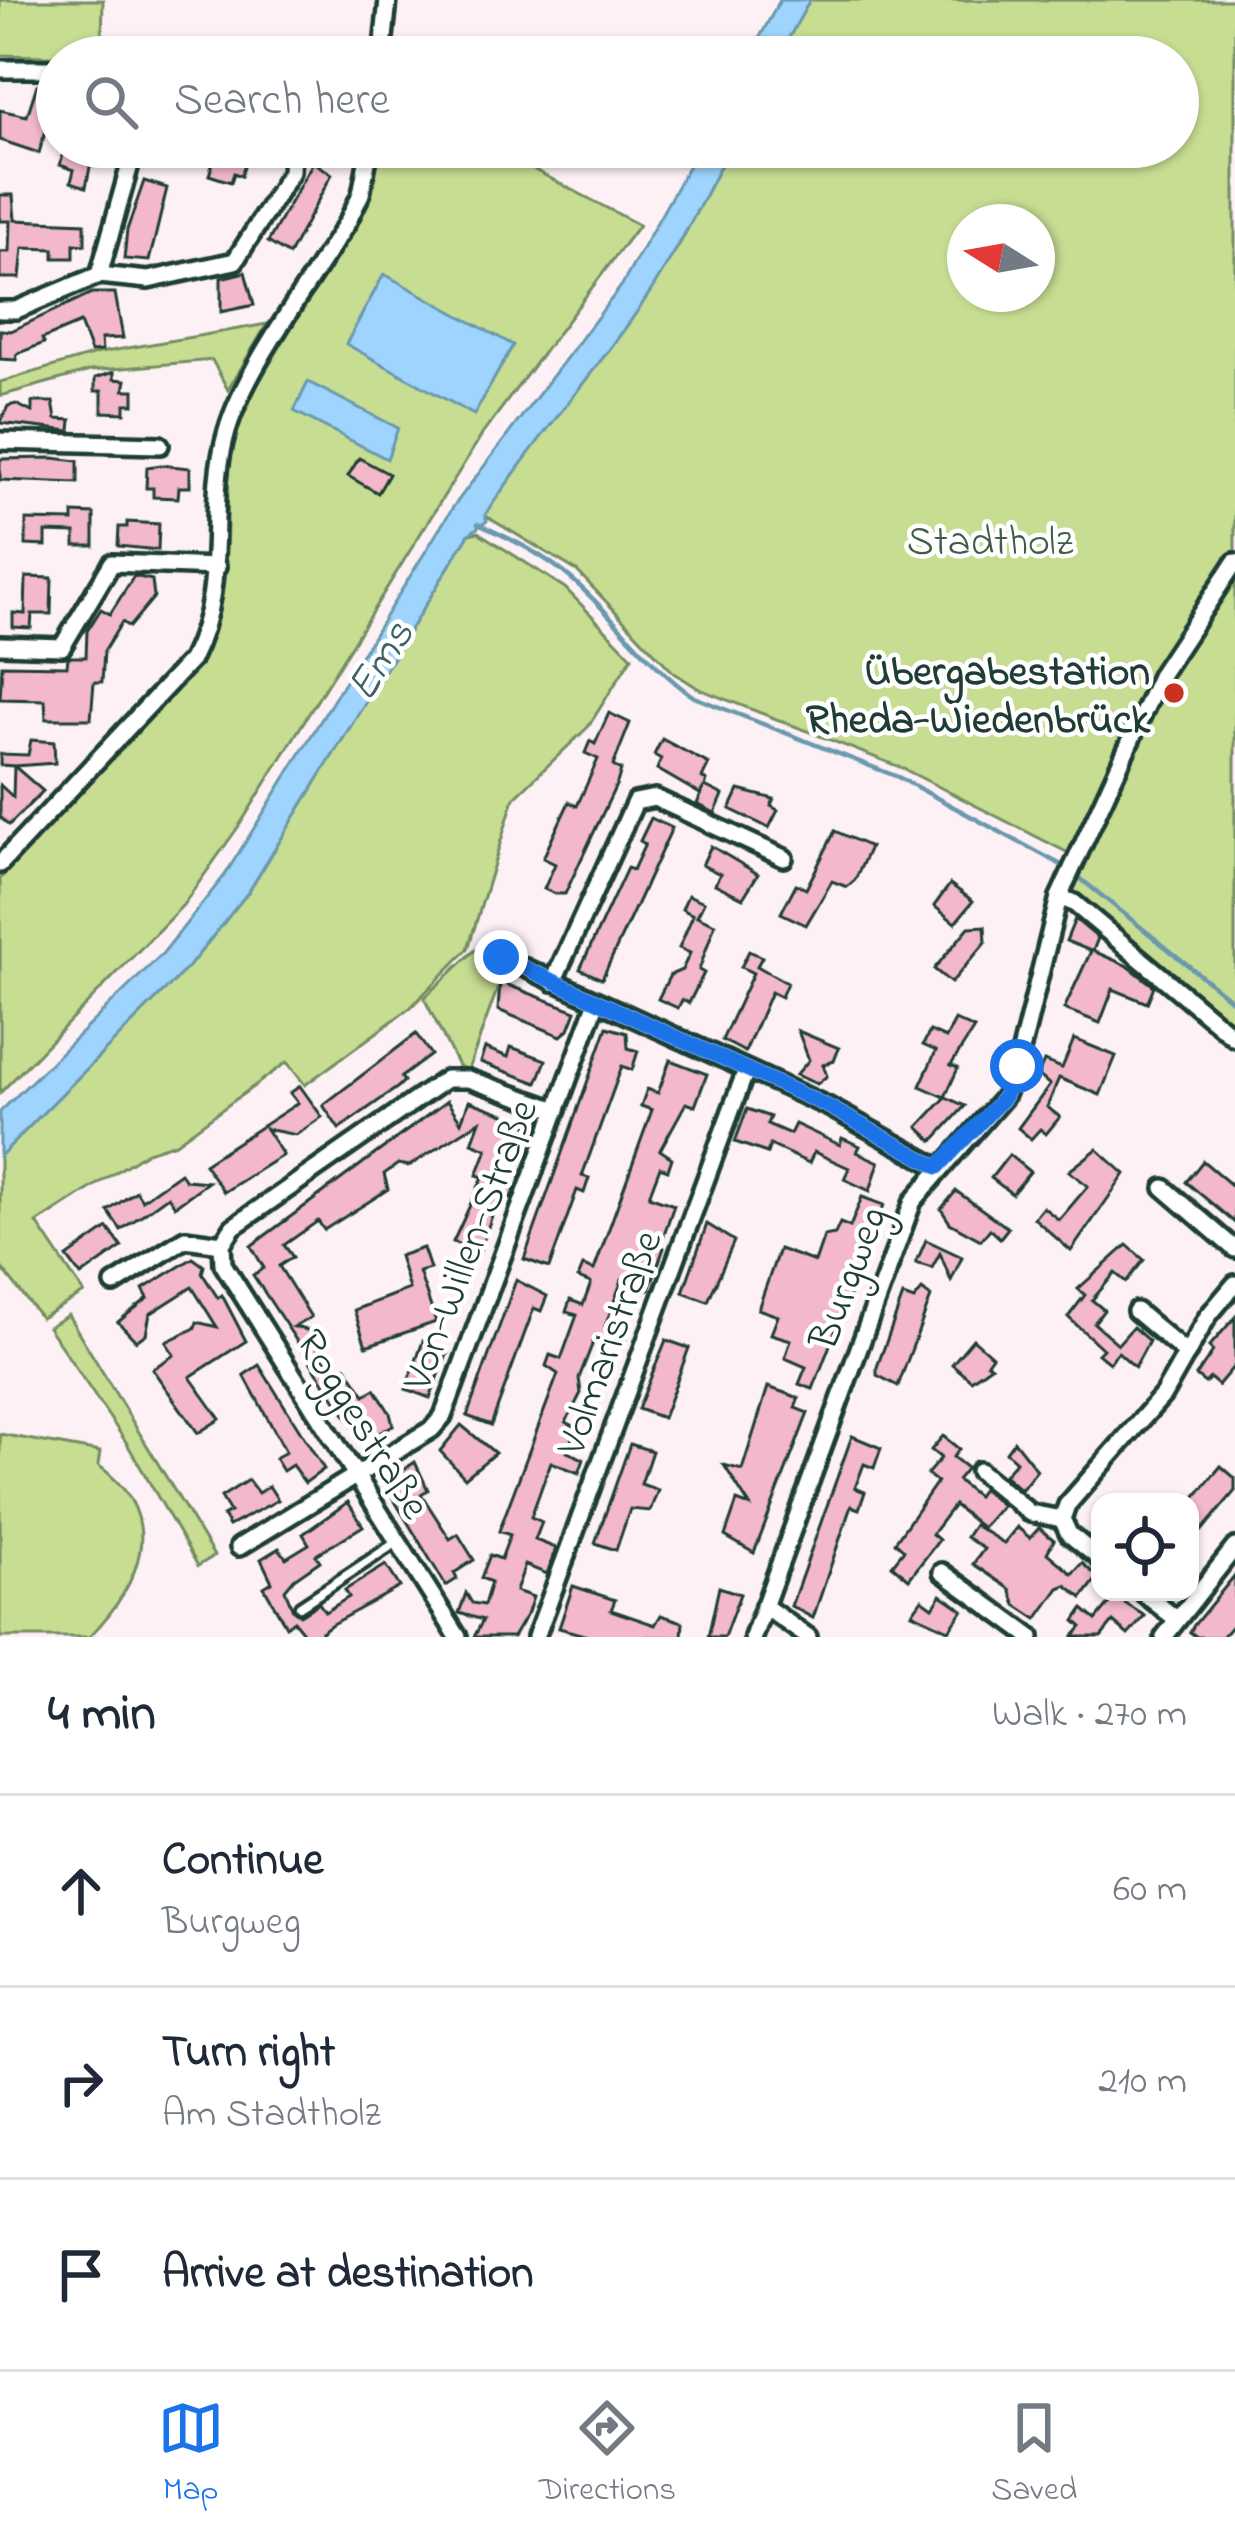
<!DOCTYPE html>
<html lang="en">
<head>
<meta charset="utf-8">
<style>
  :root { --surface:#fff; --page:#f2f2f3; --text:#1f2937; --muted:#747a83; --line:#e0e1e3; --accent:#1a73e8 }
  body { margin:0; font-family:"Indie Flower",sans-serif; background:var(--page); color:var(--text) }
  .controls { position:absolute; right:36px; bottom:36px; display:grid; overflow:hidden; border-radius:24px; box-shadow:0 3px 9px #0004 }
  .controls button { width:108px; height:108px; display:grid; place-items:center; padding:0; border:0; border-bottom:3px solid var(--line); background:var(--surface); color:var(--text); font:60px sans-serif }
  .compass { position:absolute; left:947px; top:204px; width:108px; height:108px; border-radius:50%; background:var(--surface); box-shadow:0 3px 9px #0004; rotate:281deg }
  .stop { position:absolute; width:36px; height:36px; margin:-27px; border:9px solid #1a73e8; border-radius:50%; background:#fff }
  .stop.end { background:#1a73e8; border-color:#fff; box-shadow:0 3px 12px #0008 }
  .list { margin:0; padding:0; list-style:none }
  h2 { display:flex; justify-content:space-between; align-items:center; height:156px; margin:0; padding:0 48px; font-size:51px }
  h2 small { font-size:39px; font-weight:400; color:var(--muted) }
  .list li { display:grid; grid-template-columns:78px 1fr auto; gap:36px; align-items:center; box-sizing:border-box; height:192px; padding:0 48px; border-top:3px solid var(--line) }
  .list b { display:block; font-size:45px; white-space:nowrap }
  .list p { margin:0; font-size:39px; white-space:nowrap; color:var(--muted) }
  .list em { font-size:39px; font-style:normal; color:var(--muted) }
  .icon { flex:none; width:66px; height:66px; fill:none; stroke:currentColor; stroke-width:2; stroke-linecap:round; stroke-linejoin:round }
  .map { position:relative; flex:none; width:1235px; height:1637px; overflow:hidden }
  .search { position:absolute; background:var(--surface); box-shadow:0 3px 9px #0004; left:36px; right:36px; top:36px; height:132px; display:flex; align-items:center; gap:30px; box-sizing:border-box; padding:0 42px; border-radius:66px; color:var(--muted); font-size:45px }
  .sheet { height:732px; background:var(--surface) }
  nav { display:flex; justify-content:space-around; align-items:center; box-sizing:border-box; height:168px; border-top:3px solid var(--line); background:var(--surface); font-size:33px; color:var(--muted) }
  nav a { display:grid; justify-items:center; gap:6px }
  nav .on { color:var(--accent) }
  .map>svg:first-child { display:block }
  .green { fill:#c7dd92; stroke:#738d63; stroke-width:3; fill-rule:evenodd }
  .water { fill:#9ed4fd; stroke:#6b98ad; stroke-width:3 }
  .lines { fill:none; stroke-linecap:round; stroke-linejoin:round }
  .stream { stroke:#6b98ad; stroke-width:4.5 }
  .building { fill:#f3b9cb; stroke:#1f3d34; stroke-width:3 }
  .lane-casing { stroke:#1f3d34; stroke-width:16 }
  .street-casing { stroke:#1f3d34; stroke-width:24 }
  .lane { stroke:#fff; stroke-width:8 }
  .street { stroke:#fff; stroke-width:15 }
  .route { stroke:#1a73e8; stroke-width:15 }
  .poi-dot { fill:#c8321e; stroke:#fff; stroke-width:4.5 }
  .labels { text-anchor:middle; stroke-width:9; stroke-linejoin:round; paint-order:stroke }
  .park-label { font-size:42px; fill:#415d47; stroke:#fff }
  .poi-label { font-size:42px; font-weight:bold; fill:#1f3d34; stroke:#fff; text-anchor:end }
  .street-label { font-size:42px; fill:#1f3d34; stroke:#fff }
  .water-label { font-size:45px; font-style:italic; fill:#3f6366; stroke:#fff }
</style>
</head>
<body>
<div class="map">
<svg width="1235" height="1637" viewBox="0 0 1235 1637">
  <rect width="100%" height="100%" fill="#fdf1f5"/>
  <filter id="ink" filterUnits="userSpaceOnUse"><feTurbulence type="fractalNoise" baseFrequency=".00833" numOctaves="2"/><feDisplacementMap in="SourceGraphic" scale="24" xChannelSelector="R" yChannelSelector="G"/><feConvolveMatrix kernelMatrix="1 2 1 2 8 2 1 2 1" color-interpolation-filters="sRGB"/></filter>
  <g filter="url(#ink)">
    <!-- green -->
    <g class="green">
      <path d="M0,0H103L102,42L90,57L0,55Z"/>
      <path d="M810,0H1235V1026L1070,892L1084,861L900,767L699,689L673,672L577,571L484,515L678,247L730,147H1178V57H778ZM965,222H1037V294H965Z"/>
      <path d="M376,147H491L639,225L483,433L241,823L183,905L0,1093V879L199,664C244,582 214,502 239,416L369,197Z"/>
      <path d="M267,324L228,390L212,360L90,371L0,396V382L99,353Z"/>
      <path d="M478,532L565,588L632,657L588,727L514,798L468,949L410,1008L305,1085L287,1062L176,1143L147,1152L37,1223L84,1293L41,1318L0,1266V1156L190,965L249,891L469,534Z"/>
      <path d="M475,950L506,965L468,1070L458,1066L424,998Z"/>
      <path d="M68,1315L214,1556L198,1566L126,1442L48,1327Z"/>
      <path d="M0,1434L100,1452L98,1465C171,1518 139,1586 89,1637H0Z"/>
    </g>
    <!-- water -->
    <g class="water">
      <path d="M780,0H810L778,57H749Z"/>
      <path d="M699,147H730C699,207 669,268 629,323C582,388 529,448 485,515L487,521L469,534L249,891L190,965L0,1156V1112L163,953L225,875L453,507L622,285Z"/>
      <path d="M384,274L513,345L474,415L346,344Z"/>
      <path d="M308,382L398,428L387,459L294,411Z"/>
    </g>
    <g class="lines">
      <!-- stream -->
      <g class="stream">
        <path d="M478,524C512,539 546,556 574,581C616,618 648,665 694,697L898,777L1067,868"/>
        <path d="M1076,875L1235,1003"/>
      </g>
    </g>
    <!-- building -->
    <g class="building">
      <path d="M37,85L57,91L39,153L0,140V110L27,116Z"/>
      <path d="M65,147H94L86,187L71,182L74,170L60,165Z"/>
      <path d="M218,147L247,158L241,176L234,173L231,182L209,175Z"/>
      <path d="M313,162L332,174L289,255L268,242Z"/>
      <path d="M144,181L167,188L154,242L149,261L124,259L127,230Z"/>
      <path d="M0,195H13L15,220L85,223V245L74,244V258H54V249L23,248L20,278H0V252H9L10,221H0Z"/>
      <path d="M245,272L254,305L221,312V278Z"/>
      <path d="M92,293H115L123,338L101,339L102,351L91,352L80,323L42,339L44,343L17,354L16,360L0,359V330L11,331Z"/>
      <path d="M114,372V379L126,380L124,390H134V404H125V413L102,412V391H95V378Z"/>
      <path d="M32,402H53L56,419L71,420L70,431L0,423L8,406L16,404L32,412Z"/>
      <path d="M53,458L78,461V483L0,480V459Z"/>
      <path d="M359,458L389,474L378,493L348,476Z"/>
      <path d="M161,465L190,468V487H179L178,498L153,497V488H146L147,467Z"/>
      <path d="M73,513L94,514V546H75V533L46,532V546L26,545V520L73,521Z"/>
      <path d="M127,522L159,524L158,550L118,546L119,527H127Z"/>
      <path d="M134,576L152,580L154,597L129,627L122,622L104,651L102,682H94L91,719H46L45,700L0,699L2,665L67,666L68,657H86L87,631L101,609L110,614Z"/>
      <path d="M26,577L52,578L51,614H32L31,628L13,627V613L25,614Z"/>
      <path d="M609,713L630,723L613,766L621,770L617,783L565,894H555L544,889L555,864L543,858L569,802L577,806L598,759L585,753L590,741L595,744Z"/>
      <path d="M662,739L709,764L702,778L707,781L705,786L723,795L715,813L697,804L704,787L700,794L657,769L661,759L654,755Z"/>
      <path d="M31,740L54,742L55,763L14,766L43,791L9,825L0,817V785L13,797L14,766L0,765V754L28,755Z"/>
      <path d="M739,790L774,799L771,806L778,810L769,828L730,809Z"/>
      <path d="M651,818L672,828L602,979L580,969L627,868L633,870L645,844L640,841Z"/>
      <path d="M835,831L870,847L855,880L847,887L832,881L806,925L781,913L796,884L806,889Z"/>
      <path d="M711,846L758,874L743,898L715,884L720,874L702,865Z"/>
      <path d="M950,884L973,901L955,923L934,906Z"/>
      <path d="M688,895L704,902L697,916L715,924L699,970L704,973L689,1003L682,1000L678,1008L658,999L670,975L682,970L690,953L679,948L693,915L682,909Z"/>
      <path d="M1075,919L1098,938L1093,951L1128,966L1154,986L1147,1003L1113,989L1100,1023L1064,1009L1091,951L1066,941Z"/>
      <path d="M985,926L986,942L951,983L934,969L969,927Z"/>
      <path d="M749,951L762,957L757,966L787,983L781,997L771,992L745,1052L722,1040L753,973L741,967Z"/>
      <path d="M500,982L576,1011L569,1029L561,1036L498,1010Z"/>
      <path d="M955,1020L974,1029L951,1065L958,1068L945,1097L920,1086L936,1051L923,1045L930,1031L946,1038Z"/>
      <path d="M607,1027L627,1033L628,1048L638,1051L632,1070L622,1066L582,1176L589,1178L584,1193L577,1190L549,1268L524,1259Z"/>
      <path d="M798,1031L839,1048L834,1061L823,1065L827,1076L817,1084L796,1075L809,1060Z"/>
      <path d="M416,1034L431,1055L401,1077L404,1081L398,1087L339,1129L323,1105Z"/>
      <path d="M1074,1039L1116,1056L1100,1095L1059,1078L1047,1107L1060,1117L1046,1134L1040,1129L1031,1139L1018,1128L1050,1085L1038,1075L1044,1061L1062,1068Z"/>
      <path d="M511,1047L546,1060L537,1083L480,1062L485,1048L508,1057Z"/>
      <path d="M670,1060L707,1074L695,1106L686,1103L660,1150L672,1158L668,1170L660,1167L649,1196L674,1205L660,1246L664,1248L649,1290L622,1280L605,1326L627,1334L623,1345L596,1335L579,1378L581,1393L566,1422L576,1427L567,1452L584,1459L579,1473L551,1462L542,1486L531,1517L542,1522L535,1540L556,1548L547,1574L525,1565L516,1591L533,1597L528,1612L513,1637H474L483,1620L459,1613L466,1593L472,1603L484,1605L491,1582L481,1578L490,1555L501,1559L510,1535L499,1531L558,1374L546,1366L550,1355L561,1359L577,1315L566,1312L570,1300L583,1305L591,1283L578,1278L583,1266L594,1270L652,1110L641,1106L647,1089L658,1093Z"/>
      <path d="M300,1086L322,1117L296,1135L266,1129L283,1155L224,1192L204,1164L298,1103L290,1093Z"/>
      <path d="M946,1097L965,1106L933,1141L918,1127Z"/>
      <path d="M447,1101L461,1122L469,1101L529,1123L520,1149L508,1144L504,1154L494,1180L515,1188L511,1198L502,1195L497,1201L479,1253L453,1242L483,1177L477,1175L487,1149L472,1143L480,1121L409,1166L398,1164L384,1174L388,1189L376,1197L324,1230L318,1221L284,1245L293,1257L279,1266L311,1317L294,1327L320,1333L324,1346L318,1349L333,1373L346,1367L365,1395L375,1389L390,1413L393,1425L374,1436L370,1430L360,1437L253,1275L264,1268L251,1246Z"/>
      <path d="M747,1109L770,1117L767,1124L790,1134L795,1124L840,1145L842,1138L860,1146L857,1152L879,1162L870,1191L844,1179L849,1168L814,1152L809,1163L770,1145L767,1153L735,1142Z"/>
      <path d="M1097,1149L1125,1174L1071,1251L1034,1218L1043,1207L1059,1220L1088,1186L1069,1171Z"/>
      <path d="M1009,1155L1030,1172L1012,1194L991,1178Z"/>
      <path d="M1203,1161L1235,1188V1223L1186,1182Z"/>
      <path d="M180,1173L185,1180L208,1182L175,1206L168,1196L121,1230L108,1211L136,1191L142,1200Z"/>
      <path d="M956,1191L1008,1228L1000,1238L990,1229L981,1240L950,1223L941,1209Z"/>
      <path d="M862,1197L884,1205L813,1389L799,1384L806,1367L785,1358L791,1340L771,1334L778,1316L758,1309L779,1249L815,1262L824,1236L835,1234L840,1223L850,1227Z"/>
      <path d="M707,1224L734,1241L708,1301L683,1292Z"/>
      <path d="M108,1228L122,1247L81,1276L67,1257Z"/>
      <path d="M926,1240L962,1257L951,1281L940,1253L932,1268L916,1263Z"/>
      <path d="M1127,1245L1144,1260L1126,1282L1115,1273L1092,1300L1104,1310L1094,1323L1118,1344L1133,1327L1149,1341L1135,1367L1118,1352L1109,1363L1098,1354L1103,1349L1068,1317L1085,1295L1078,1289Z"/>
      <path d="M423,1248L430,1269L419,1272L436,1322L366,1346L354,1310L409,1289L399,1256Z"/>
      <path d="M193,1258L204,1266L202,1273L218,1298L222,1295L246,1341L190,1377L220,1419L198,1433L152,1369L174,1355L166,1342L195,1328L197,1322L217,1327L192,1287L150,1314L146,1334L136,1341L118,1322L148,1298L143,1289Z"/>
      <path d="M516,1280L547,1296L541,1311L534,1308L491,1425L467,1416Z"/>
      <path d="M922,1290L931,1297L898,1386L877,1375V1367L903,1296L914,1300Z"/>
      <path d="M1235,1317V1365L1218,1385L1210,1378L1205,1383L1196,1376L1213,1351L1209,1347Z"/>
      <path d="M973,1339L992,1356L987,1363L991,1366L971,1380L952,1364Z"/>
      <path d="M666,1340L689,1348L663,1418L638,1409Z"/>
      <path d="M423,1341L448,1352L430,1398L406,1389Z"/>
      <path d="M259,1365L324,1469L305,1483L292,1465L283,1471L275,1458L286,1452L244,1375Z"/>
      <path d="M768,1387L799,1398L795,1408L808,1413L754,1553L725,1536L737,1501L750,1506L724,1465L742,1470Z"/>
      <path d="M461,1425L495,1453L465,1478L440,1451Z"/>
      <path d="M852,1436L881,1448L874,1468L864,1464L855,1488L865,1492L859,1509L851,1506L813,1618L791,1606Z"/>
      <path d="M943,1436L959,1449L953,1457L967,1468L957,1480L977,1496L982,1489L1002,1505L982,1528L954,1505L932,1534L939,1540L909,1579L892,1565L904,1550L895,1542L937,1482L927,1474L941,1458L931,1450Z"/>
      <path d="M1014,1441L1037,1470L1021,1490L1004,1475L1016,1461L1006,1452Z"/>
      <path d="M630,1444L652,1451L641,1484L658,1490L650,1511L630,1509L616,1550L595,1543Z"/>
      <path d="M415,1462L428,1490L421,1494L450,1539L458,1534L474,1560L454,1573L457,1579L446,1586L384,1483Z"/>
      <path d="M1221,1466L1235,1478V1491L1190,1545V1503Z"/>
      <path d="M248,1480L258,1493L269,1486L278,1500L229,1526L223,1516L230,1512L221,1497Z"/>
      <path d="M348,1502L363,1526L316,1555L320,1561L294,1579L285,1590L293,1610L300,1615L319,1603L325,1612L349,1597L345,1590L386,1565L400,1587L332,1624L321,1632L325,1637H307L294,1621L286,1626L264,1587L272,1582L261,1559L279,1548L286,1558L309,1544L303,1534Z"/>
      <path d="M974,1525L1004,1543L1017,1527L1030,1538L1039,1528L1054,1540L1047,1553L1072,1574L1082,1563L1098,1577L1082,1598L1066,1585L1059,1588L1037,1619L1016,1605L1010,1589L973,1564L984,1549L966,1537Z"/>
      <path d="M1235,1575V1622L1222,1637H1197L1190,1632L1194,1625Z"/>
      <path d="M573,1586L615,1600L611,1610L655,1625L661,1615L683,1622L682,1637H591L559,1628Z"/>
      <path d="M719,1587L740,1594L724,1637H708Z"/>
      <path d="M941,1595L963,1610L949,1630L912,1613L922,1599L933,1607Z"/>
      <path d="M1115,1597L1145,1616L1128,1635L1113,1622L1101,1637H1073L1082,1627L1075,1621L1083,1609L1096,1620Z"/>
    </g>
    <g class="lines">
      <defs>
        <path id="lane" d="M300,1606L397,1542"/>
        <g id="street">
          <path d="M382,57L388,0"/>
          <path d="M0,69H57"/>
          <path d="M99,275L135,147"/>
          <path d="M0,310H16L99,275L148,280L235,261L291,172L292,152"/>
          <path d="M0,441L160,445"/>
          <path d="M0,645L62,647L112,563L217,567"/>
          <path d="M0,864L191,660C231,581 204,509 227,431C245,368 312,280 348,221L361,194L370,147"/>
          <path d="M1059,897L1074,903L1235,1038"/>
          <path d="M501,957L829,1107L938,1167"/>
          <path d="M553,982L635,802L655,798L784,858"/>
          <path d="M1164,1188L1235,1249"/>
          <path d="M114,1284L185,1239L222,1244"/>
          <path d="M1136,1311L1187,1354"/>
          <path d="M979,1471L1030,1513L1062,1519"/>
          <path d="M239,1547L432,1429L443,1416L596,1004"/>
          <path d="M1100,1559L1069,1534L1062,1519L1067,1505L1163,1395L1208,1316L1235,1284"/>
          <path d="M942,1572L1031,1637"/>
          <path d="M1142,1592L1175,1618"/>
          <path d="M764,1606L808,1637"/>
          <path d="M458,1637L223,1264L222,1244L233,1227L446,1079H468L557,1110"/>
          <path d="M536,1637L745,1073"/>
          <path d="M753,1637L913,1201L1004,1097L1017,1067L1059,897L1161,674L1235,562"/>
          <path d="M1164,1637L1235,1547"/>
        </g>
      </defs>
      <!-- lane casing -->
      <use href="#lane" class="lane-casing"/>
      <!-- street casing -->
      <use href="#street" class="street-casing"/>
      <!-- lane -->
      <use href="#lane" class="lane"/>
      <!-- street -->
      <use href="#street" class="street"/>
    </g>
  </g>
  <g class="lines" filter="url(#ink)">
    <!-- route -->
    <path class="route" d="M501,957L829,1107L938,1167L1004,1097L1017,1066"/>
  </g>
  <!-- markers -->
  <circle class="poi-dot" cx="1174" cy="693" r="12"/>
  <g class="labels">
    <!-- park labels -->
    <g class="park-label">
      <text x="990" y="554">Stadtholz</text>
    </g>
    <!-- poi labels -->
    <g class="poi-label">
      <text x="1150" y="684">Übergabestation<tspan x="1150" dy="48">Rheda-Wiedenbrück</tspan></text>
    </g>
    <!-- street labels -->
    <g class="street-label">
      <text transform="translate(468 1244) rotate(-69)" y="15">Von-Willen-Straße</text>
      <text transform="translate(846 1277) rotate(-69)" y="15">Burgweg</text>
      <text transform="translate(607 1342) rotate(-70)" y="15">Volmaristraße</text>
      <text transform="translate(365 1423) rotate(58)" y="15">Roggestraße</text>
    </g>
    <!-- water labels -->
    <g class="water-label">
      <text transform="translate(378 659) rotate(-57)" y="16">Ems</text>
    </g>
  </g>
</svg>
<div class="controls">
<button><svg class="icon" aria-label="locate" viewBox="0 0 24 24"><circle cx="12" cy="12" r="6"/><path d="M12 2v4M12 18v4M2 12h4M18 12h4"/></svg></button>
</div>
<svg class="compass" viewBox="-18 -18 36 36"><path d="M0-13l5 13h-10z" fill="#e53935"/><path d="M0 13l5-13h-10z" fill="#747a83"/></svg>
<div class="stop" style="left:1017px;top:1066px"></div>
<div class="stop end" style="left:501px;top:957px"></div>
<div class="search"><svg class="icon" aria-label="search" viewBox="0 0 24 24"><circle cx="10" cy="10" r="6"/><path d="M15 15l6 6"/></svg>Search here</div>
</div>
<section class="sheet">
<h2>4 min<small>Walk · 270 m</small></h2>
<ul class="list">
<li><svg class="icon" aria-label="ahead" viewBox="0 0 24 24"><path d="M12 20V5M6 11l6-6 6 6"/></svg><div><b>Continue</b><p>Burgweg</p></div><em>60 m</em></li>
<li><svg class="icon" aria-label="right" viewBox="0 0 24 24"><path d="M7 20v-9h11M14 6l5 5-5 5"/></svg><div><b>Turn right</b><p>Am Stadtholz</p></div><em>210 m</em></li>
<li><svg class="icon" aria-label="arrive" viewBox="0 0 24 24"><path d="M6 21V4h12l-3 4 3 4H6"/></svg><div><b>Arrive at destination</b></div></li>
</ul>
</section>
<nav>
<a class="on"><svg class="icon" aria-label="map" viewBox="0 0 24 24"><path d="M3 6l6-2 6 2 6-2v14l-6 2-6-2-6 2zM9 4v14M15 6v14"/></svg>Map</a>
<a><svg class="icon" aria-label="directions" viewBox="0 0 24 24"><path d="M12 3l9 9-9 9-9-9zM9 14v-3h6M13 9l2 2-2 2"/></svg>Directions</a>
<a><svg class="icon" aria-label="saved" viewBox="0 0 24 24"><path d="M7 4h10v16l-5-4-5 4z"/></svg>Saved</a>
</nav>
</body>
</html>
